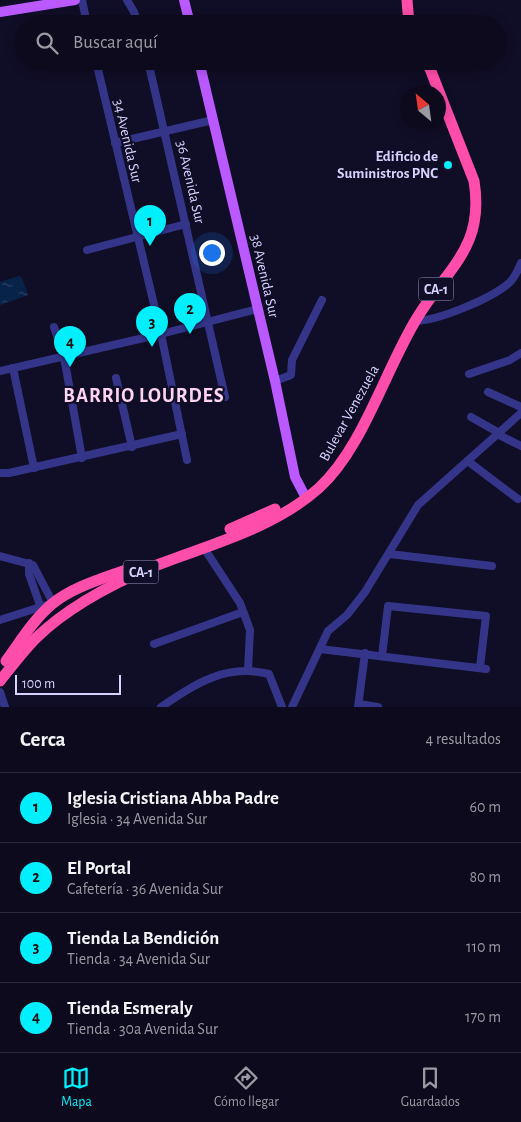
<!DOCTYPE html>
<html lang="es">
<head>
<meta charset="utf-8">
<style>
  :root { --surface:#0c0a1c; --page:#151325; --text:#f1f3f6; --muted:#9a9aa3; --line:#2c2b3b; --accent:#00effd }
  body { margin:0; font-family:"Alegreya Sans",sans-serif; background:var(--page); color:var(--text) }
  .compass { position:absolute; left:401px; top:85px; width:45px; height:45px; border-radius:50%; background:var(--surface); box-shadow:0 2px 12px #0003; rotate:331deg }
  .scale { position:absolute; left:15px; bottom:12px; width:106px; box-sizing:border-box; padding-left:5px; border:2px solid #d5d2ff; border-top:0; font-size:14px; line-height:18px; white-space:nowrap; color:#d5d2ff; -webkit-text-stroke:4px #100d26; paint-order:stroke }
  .you { position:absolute; left:211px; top:252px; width:18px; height:18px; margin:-12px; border:4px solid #fff; border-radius:50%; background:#1a73e8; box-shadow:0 0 0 8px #1a73e833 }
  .badge { display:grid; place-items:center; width:32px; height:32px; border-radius:50%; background:var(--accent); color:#111; font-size:16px; font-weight:700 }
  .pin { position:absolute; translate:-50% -41px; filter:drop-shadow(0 1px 2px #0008) }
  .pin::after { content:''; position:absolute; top:26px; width:18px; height:15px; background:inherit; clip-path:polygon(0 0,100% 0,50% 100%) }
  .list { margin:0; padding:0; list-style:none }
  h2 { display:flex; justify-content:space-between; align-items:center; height:65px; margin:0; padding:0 20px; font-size:21px }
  h2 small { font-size:16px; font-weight:400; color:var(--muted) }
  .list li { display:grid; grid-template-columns:32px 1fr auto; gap:15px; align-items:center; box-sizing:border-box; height:70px; padding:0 20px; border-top:1px solid var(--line) }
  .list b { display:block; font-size:19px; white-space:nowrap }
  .list p { margin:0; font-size:16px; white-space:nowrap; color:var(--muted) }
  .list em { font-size:16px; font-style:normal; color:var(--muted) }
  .icon { flex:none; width:28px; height:28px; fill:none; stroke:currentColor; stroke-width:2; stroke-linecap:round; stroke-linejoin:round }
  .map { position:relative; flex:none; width:521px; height:707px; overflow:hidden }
  .search { position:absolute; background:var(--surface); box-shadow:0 2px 12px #0003; left:15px; right:15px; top:15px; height:55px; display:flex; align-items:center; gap:12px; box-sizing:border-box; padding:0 18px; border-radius:28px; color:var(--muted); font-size:19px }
  .sheet { height:345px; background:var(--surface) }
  nav { display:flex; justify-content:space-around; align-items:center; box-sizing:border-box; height:70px; border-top:1px solid var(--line); background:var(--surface); font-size:14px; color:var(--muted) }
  nav a { display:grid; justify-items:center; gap:2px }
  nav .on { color:var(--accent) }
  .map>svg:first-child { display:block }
  .water { fill:url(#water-ripples) }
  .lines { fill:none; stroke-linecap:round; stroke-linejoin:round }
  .minor { stroke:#343589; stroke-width:8 }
  .major { stroke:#b959ff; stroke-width:10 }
  .highway { stroke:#ff4dab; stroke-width:11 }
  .poi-dot { fill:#00effd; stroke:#100d26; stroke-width:2 }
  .labels { text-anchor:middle; stroke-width:4.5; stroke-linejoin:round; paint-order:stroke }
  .shield { fill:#100d26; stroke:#9a97be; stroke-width:1 }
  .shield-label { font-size:14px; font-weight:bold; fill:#d5d2ff }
  .street-label { font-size:15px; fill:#d5d2ff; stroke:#100d26 }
  .poi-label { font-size:15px; font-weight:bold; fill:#d5d2ff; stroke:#100d26; text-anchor:end }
  .district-label { font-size:20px; font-weight:bold; letter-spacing:1px; fill:#ffd4f1; stroke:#100d26 }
</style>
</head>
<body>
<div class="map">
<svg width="521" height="707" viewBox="0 0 521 707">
  <defs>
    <pattern id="water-ripples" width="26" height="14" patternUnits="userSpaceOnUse" patternTransform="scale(1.25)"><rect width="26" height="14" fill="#08234a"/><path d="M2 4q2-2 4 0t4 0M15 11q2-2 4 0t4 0" fill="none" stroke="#2b4265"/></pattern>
  </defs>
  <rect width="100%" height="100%" fill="#100d26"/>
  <!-- water -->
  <path class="water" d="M19,276L22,278L28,295L0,305V282Z"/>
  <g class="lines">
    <!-- minor -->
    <g class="minor">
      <path d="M82,0L87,24"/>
      <path d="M127,0L134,12L138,24"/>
      <path d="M170,24L189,19"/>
      <path d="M96,61L161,334L187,460"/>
      <path d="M148,61L225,397"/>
      <path d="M115,143L213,120"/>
      <path d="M87,250L186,224"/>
      <path d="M415,321C438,321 492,298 509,283C515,278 518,270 521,263"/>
      <path d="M54,327L64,357L82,458"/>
      <path d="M13,368L34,468"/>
      <path d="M0,371L161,334L257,309"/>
      <path d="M469,374L510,360L521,353"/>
      <path d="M116,378L132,447"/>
      <path d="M275,381L291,375L292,360L322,300"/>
      <path d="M488,392L521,407"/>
      <path d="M471,417L501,434"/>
      <path d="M499,435L521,446"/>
      <path d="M469,462L518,499"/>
      <path d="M0,473H9L182,434"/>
      <path d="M204,548L240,603L250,630L248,670"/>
      <path d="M389,554L492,566"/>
      <path d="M0,556L33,565L53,603L0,620"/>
      <path d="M29,563V574L42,611"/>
      <path d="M154,644L243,612"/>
      <path d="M320,649L486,669"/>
      <path d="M382,656L388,606L486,616L480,667"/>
      <path d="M0,692L5,707"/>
      <path d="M359,704L378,707"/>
      <path d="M161,707C195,684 226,663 269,674L282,707"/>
      <path d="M292,707L328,631L347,615L365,592L418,505L521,413"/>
      <path d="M358,707L365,653"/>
    </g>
    <!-- major -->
    <g class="major">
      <path d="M184,0L190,24"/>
      <path d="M0,12L75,0"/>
      <path d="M199,61L275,381L295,477L305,496"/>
    </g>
    <!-- highway -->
    <g class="highway">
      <path d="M407,0L409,24"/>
      <path d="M230,529L275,509"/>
      <path d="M6,661C20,642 33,620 52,604C75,585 109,577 136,566"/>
      <path d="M0,681C12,666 23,651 36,638C68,607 112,584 152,567C208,545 273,529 319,488C363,448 385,370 417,318C447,268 485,248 474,181L427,61"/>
    </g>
  </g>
  <!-- markers -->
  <circle class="poi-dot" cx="448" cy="165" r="5"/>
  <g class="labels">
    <!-- shield labels -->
    <g class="shield">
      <rect x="418.5" y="277.5" width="35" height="23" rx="4"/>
      <rect x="123.5" y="560.5" width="35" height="23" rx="4"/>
    </g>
    <g class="shield-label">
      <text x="436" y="294">CA-1</text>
      <text x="141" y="577">CA-1</text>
    </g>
    <!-- street labels -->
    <g class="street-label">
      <text transform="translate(128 141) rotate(77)" y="5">34 Avenida Sur</text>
      <text transform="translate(191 182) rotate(77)" y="5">36 Avenida Sur</text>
      <text transform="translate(265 276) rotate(77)" y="5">38 Avenida Sur</text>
      <text transform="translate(349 413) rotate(-61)" y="5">Bulevar Venezuela</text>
    </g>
    <!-- poi labels -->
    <g class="poi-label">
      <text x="438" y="161">Edificio de<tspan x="438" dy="17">Suministros PNC</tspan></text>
    </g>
    <!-- district labels -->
    <g class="district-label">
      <text x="144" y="402">BARRIO LOURDES</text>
    </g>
  </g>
</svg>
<svg class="compass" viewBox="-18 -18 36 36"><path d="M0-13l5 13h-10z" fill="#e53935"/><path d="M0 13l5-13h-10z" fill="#9a9aa3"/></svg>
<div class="scale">100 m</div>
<div class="you"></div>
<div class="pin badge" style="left:150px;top:246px">1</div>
<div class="pin badge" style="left:190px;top:334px">2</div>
<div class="pin badge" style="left:152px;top:347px">3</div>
<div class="pin badge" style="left:70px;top:367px">4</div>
<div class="search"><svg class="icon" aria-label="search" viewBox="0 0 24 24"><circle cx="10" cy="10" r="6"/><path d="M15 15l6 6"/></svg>Buscar aquí</div>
</div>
<section class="sheet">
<h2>Cerca<small>4 resultados</small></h2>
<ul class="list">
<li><span class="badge">1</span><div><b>Iglesia Cristiana Abba Padre</b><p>Iglesia · 34 Avenida Sur</p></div><em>60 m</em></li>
<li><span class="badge">2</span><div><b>El Portal</b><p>Cafetería · 36 Avenida Sur</p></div><em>80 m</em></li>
<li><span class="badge">3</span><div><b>Tienda La Bendición</b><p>Tienda · 34 Avenida Sur</p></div><em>110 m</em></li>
<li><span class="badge">4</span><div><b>Tienda Esmeraly</b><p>Tienda · 30a Avenida Sur</p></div><em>170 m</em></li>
</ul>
</section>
<nav>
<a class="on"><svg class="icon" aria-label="map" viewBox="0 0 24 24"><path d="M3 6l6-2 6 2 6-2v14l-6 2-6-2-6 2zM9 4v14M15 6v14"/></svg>Mapa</a>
<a><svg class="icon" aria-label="directions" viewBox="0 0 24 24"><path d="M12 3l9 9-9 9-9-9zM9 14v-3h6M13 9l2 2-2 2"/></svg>Cómo llegar</a>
<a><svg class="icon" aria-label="saved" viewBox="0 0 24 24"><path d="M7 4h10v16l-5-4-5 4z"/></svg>Guardados</a>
</nav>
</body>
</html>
